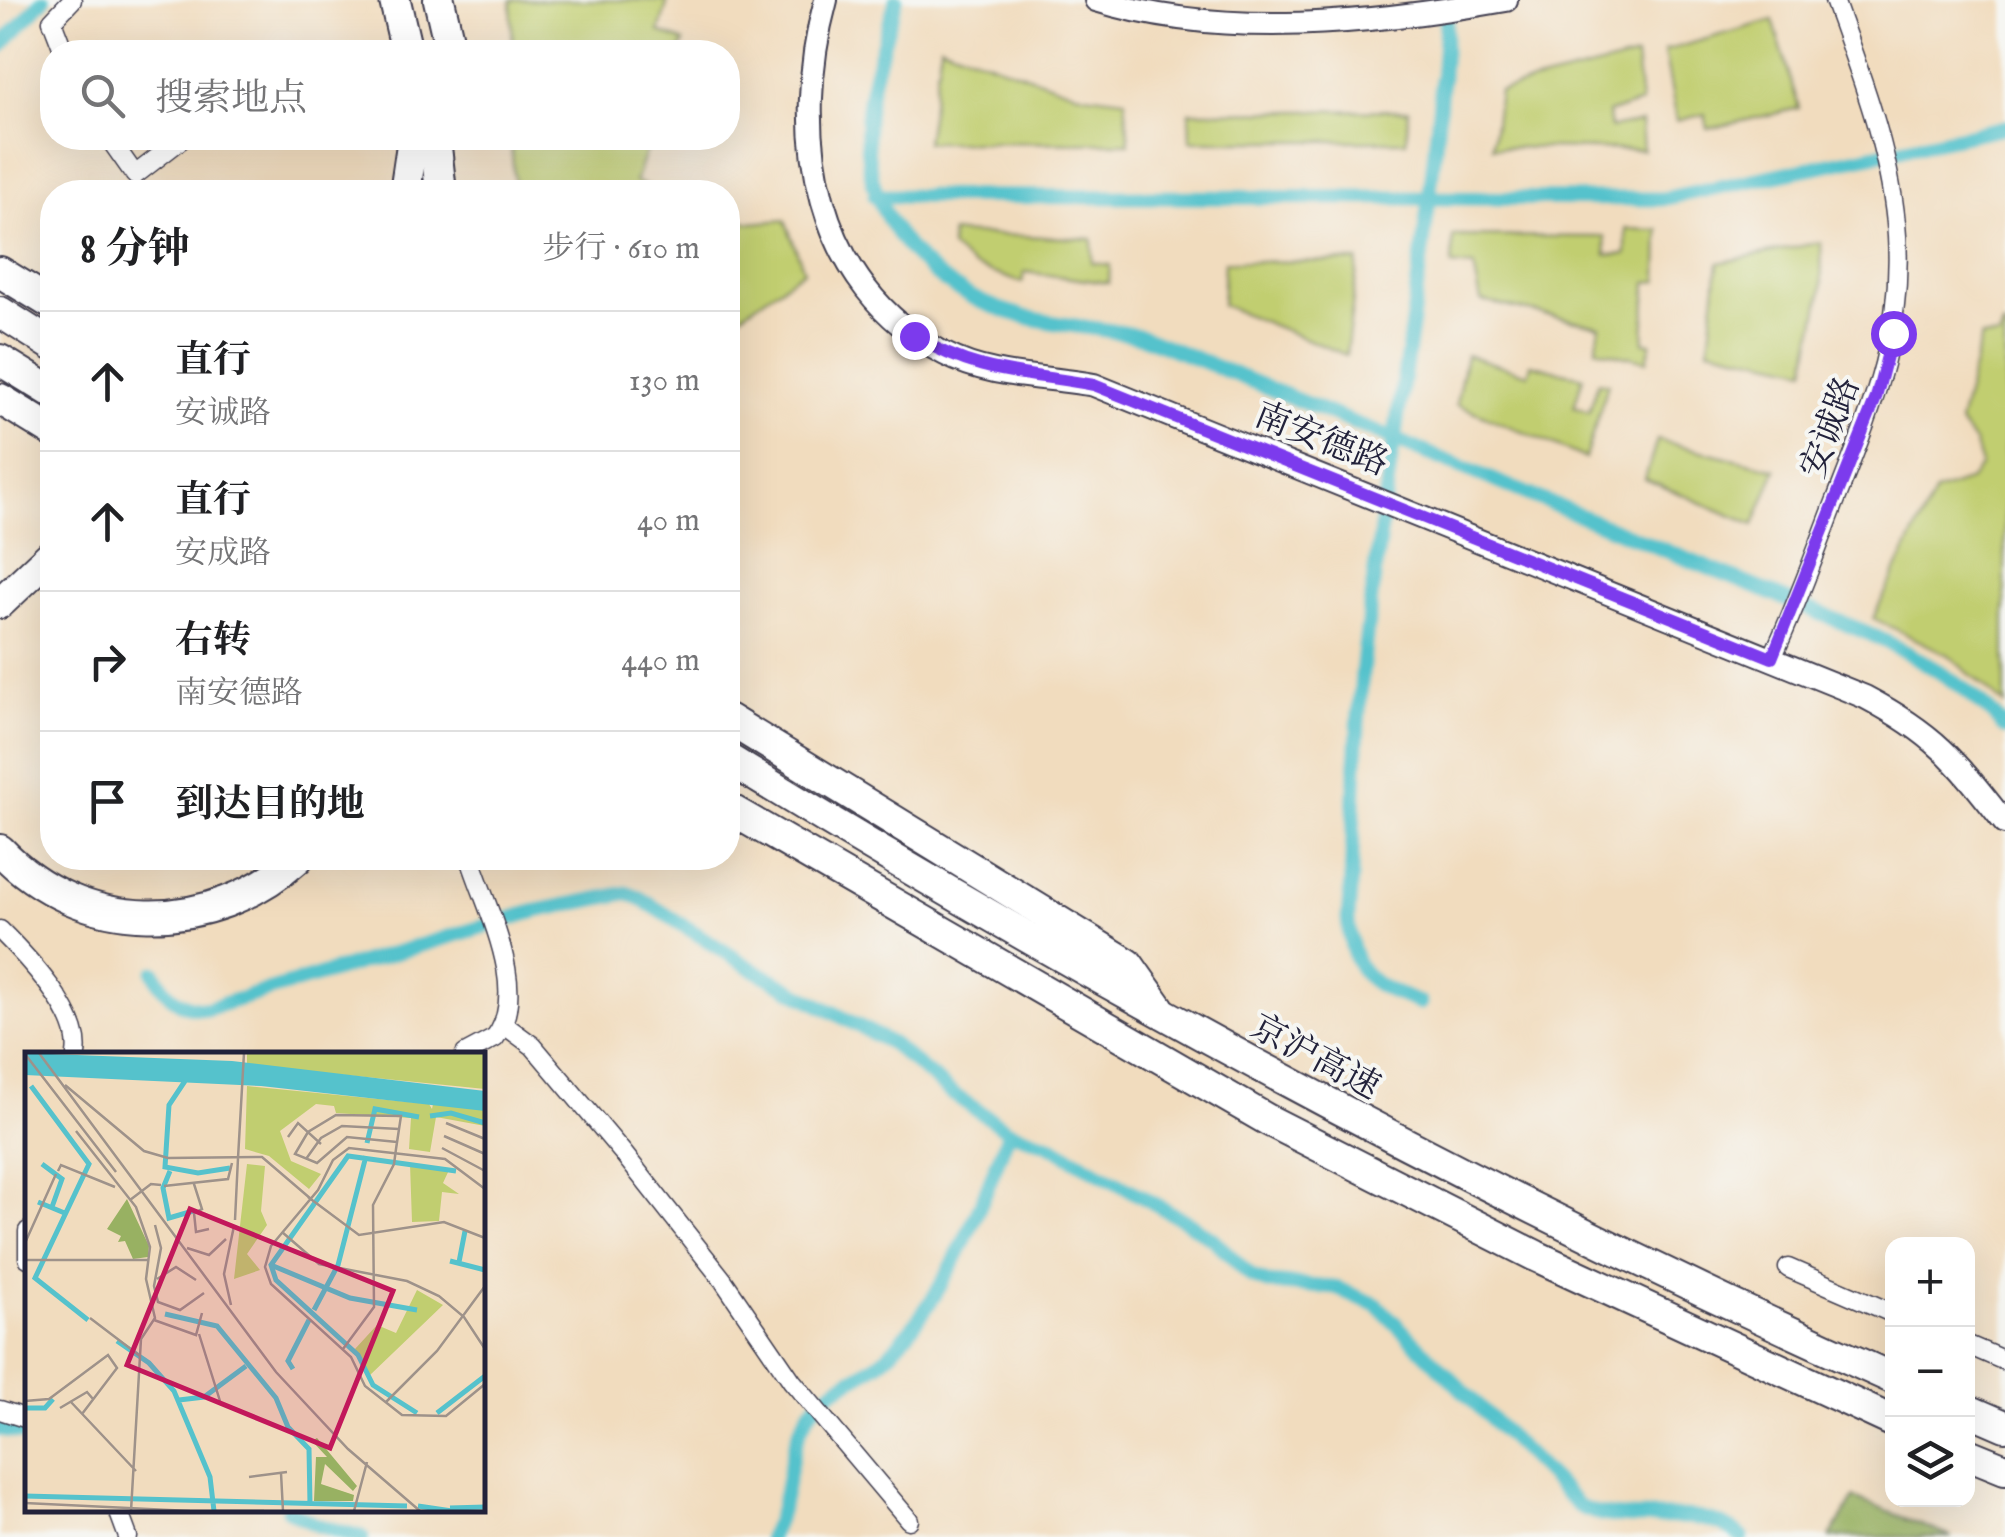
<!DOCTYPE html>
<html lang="zh">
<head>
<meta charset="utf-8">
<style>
  :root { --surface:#fff; --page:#f6f6f6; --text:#202124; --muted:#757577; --line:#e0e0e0 }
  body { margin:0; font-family:"IM FELL English","Noto Serif SC",serif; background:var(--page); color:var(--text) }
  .controls { position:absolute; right:30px; bottom:30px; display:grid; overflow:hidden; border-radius:20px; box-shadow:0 10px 40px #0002 }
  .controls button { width:90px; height:90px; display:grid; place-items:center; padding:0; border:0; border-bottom:2px solid var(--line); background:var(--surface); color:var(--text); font:50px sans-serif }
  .stop { position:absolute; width:30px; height:30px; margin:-22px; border:8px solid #7c3aed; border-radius:50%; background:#fff }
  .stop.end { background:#7c3aed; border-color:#fff; box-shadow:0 2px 10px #0008 }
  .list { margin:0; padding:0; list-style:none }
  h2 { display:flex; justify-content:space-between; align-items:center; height:130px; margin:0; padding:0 40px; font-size:42px }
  h2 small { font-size:32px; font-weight:400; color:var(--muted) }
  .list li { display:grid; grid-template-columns:65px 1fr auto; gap:30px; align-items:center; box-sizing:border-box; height:140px; padding:0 40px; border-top:2px solid var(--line) }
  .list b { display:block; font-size:38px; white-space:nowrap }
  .list p { margin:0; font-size:32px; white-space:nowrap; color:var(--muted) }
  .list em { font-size:32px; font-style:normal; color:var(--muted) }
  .icon { flex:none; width:55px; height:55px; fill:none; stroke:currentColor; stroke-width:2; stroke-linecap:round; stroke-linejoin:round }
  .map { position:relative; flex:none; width:2005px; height:1537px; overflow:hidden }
  .search { position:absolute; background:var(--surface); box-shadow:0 10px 40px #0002; left:40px; top:40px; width:700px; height:110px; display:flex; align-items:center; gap:25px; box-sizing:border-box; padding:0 35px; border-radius:40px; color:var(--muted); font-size:38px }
  .panel { position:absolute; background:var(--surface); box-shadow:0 10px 40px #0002; left:40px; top:180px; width:700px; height:690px; border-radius:40px }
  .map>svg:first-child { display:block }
  .green { fill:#c1ce70; stroke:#727856; stroke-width:2.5 }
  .forest { fill:#98b162; stroke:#5d6a4e; stroke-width:2.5 }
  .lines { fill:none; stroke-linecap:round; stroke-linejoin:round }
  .canal { stroke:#55c2cc; stroke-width:15 }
  .street-casing { stroke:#413e4f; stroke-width:21 }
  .secondary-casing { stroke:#413e4f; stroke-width:26 }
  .highway-casing { stroke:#413e4f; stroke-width:34 }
  .street { stroke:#fff; stroke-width:18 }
  .secondary { stroke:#fff; stroke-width:22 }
  .highway { stroke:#fff; stroke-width:30 }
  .route { stroke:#7c3aed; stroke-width:12 }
  .labels { text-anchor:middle; stroke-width:8; stroke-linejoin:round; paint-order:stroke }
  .street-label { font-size:35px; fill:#22223b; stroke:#f6f6f2 }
  .inset-river { fill:none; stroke:#55c2cc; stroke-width:5 }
  .inset-road { fill:none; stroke:#9e928a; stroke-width:2.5 }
  .view { fill:#c2185b; fill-opacity:0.15; stroke:#c2185b; stroke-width:5 }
  .inset-edge { fill:none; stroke:#22223b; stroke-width:5 }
</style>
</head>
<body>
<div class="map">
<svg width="2005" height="1537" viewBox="0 0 2005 1537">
  <rect width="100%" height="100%" fill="#f6f6f2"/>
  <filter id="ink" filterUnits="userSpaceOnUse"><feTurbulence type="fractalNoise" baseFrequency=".01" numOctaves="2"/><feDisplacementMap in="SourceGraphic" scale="20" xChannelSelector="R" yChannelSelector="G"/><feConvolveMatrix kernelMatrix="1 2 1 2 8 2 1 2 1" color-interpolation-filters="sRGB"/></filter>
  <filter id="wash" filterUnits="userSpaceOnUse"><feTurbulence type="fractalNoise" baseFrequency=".0048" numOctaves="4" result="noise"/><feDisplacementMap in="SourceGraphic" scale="40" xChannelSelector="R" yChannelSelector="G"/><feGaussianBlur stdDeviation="2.25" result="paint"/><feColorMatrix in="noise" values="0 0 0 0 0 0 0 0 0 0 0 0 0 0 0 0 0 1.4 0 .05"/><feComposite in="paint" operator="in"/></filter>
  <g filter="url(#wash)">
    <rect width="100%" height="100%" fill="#f1dcbe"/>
    <!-- green -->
    <g class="green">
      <path d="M511,0H668L659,32L684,42L680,52H513Z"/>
      <path d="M1773,20L1799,108L1708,129L1705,114L1677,121L1664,51Z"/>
      <path d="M941,45L1077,93L1125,99L1129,143L926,142Z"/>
      <path d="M1636,57L1641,103L1608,113L1611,128L1641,122L1643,150L1492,147L1499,91Z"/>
      <path d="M1409,110L1406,141H1190L1189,112Z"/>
      <path d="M510,138H650L635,182L663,192H516Z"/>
      <path d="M728,215L750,223L785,220L804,270L728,324Z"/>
      <path d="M1626,229L1659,230L1658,281L1647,282L1644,342L1651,343L1647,361L1596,349L1600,326L1481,301L1474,267L1452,265L1453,236L1605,237L1606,255L1626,254Z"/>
      <path d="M951,233L1092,239V263L1110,265L1109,283L1025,272L1022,283L973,266L951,248Z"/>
      <path d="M1821,242L1822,289L1806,369L1709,348L1718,263Z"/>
      <path d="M1358,261L1346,355L1222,305L1224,262Z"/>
      <path d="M2003,326H2005V705L1948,655L1873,618L1935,492L1971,480L1981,465L1974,442L1959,423L1981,337L1999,338Z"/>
      <path d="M1466,355L1528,374L1531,364L1583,377L1574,407L1589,412L1598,382L1608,384L1585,458L1456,404Z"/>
      <path d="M1657,440L1776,469L1754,525L1645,479Z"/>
    </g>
    <!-- forest -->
    <path class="forest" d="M1854,1498L1952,1537H1830Z"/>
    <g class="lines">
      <!-- canal -->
      <g class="canal">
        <path d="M896,0C886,38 869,80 867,119C861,221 928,291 1022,316C1062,327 1103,327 1143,337L1868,633C1919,657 1968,685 2005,728"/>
        <path d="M0,47L43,0"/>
        <path d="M875,196L1662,199L2005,127"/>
        <path d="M154,972C165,995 179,1008 206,1009L536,911L626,893L640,898L751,968L892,1044L951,1093L1009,1131L1048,1144L1189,1223L1213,1239L1252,1277L1267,1283L1336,1288L1377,1305L1580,1507C1631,1532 1695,1498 1742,1537"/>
        <path d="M1420,1003C1369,984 1352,976 1348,919C1356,826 1354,731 1366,638C1392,427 1436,217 1447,4"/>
        <path d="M0,1429L28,1435"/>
        <path d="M288,1510L316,1525L362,1537"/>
        <path d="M769,1537C792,1499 785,1449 809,1413C828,1385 866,1377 889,1354C948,1294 981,1207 1009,1131"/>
      </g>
    </g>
  </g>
  <g filter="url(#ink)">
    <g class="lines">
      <defs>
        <g id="street">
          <path d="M64,52L52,21L72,0"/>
          <path d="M109,138L135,175L183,138"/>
          <path d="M1772,658C1796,607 1815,554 1835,502C1871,410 1903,337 1897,236C1892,155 1861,76 1834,0"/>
          <path d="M0,930C26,956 83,1015 76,1054"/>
          <path d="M503,1024L533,1046L623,1153L723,1280L792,1381L909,1520"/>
          <path d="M465,1054L495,1038C531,990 485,907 470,858"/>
          <path d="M28,1231V1258"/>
          <path d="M1788,1268L1892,1313"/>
          <path d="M1968,1345L2005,1361"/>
          <path d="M0,1410L28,1419"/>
          <path d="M118,1510L128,1537"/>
        </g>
        <g id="secondary">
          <path d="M826,0C790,131 813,286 945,354C991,378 1044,376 1094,385L1865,697C1937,735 1956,761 2005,823"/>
          <path d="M1096,0C1225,40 1375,23 1506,0"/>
        </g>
        <g id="highway">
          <path d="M439,0L451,52"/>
          <path d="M395,1L407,52"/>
          <path d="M435,138L441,192"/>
          <path d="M405,192L413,138"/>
          <path d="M0,272L52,304"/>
          <path d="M0,312L52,345"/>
          <path d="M0,360L52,392"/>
          <path d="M0,399L52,431"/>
          <path d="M0,603L52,554"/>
          <path d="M728,719L1128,964L1159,1008"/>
          <path d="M728,759C1103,990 1489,1198 1892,1378"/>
          <path d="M728,808L1268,1120L1536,1256L1892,1421"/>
          <path d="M0,850C82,936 211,936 298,858"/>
          <path d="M1968,1410L2005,1426"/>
          <path d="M1968,1454L2005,1469"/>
        </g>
      </defs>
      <!-- street casing -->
      <use href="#street" class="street-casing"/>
      <!-- secondary casing -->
      <use href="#secondary" class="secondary-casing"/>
      <!-- highway casing -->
      <use href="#highway" class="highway-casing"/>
      <!-- street -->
      <use href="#street" class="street"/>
      <!-- secondary -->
      <use href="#secondary" class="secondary"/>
      <!-- highway -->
      <use href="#highway" class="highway"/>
    </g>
  </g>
  <g class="lines" filter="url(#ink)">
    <!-- route -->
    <path class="route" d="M914,336C978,375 1023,372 1094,385L1772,658L1876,398L1893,333"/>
  </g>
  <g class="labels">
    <!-- street labels -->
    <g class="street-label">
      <text transform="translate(1829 427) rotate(-69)" y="12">安诚路</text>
      <text transform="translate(1322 438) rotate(22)" y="12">南安德路</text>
      <text transform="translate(1316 1056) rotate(28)" y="12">京沪高速</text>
    </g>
  </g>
  <!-- overview -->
  <g transform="translate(25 1052)">
    <rect width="460" height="460" fill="#f1dcbe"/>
    <path d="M222,1H460V37L222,13ZM222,34L404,52L407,57L408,52L448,55L460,59V74L411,65L405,100L384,97L386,66L311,61L309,54L291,52L255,79L266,109L296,122L284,137L244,104L220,97ZM222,112L240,114L236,159L242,173L222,202L235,218L209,227ZM385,112L424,118L418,131L434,142L417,140L414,169L387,170ZM392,238L418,253L344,324L330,297L352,273L371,281Z" fill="#c1ce70"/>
    <path d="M102,147L124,194L123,205L108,207L100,189L93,190L96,184L82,177ZM292,386L332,434L328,439L300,412L296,432L329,443L328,449H289L291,405H302L287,389Z" fill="#98b162"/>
    <path d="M0,1L207,9L443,37L460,39V59L236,34L0,23Z" fill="#55c2cc"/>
    <path class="inset-river" d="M160,29L144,53L140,115L173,121L205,116M6,34L64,112L10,226L63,268M405,64L426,61L460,71M342,91L350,57L394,65M17,112L37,127L27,155M145,119L138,136L144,166L168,159M13,150L42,162M425,209L460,218M434,210L440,179M246,213L325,246L392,258M289,258L313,213L341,104M140,262L192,274L251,346L263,375L284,397L285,452M92,289L124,311L149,339L185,425L189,459M268,317L263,309L284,268M154,348L179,345L221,314M0,356H20L28,347M392,361L348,333L333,303L251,228L246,213L323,104L431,119M412,361L460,324M0,444L382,454M393,454L427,459M425,456L460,455"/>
    <path class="inset-road" d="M14,1L251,320L323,397L395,459M0,2L91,120M40,33L119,99L143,106L237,105L286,147M421,71L460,87M51,79L111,155L125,195L121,227L130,266L116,287L106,459M419,84L460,102M263,85L273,71L296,92M417,96L460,119M213,106L219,1M281,107L296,86L317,74L374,77M33,119L36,113L90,135M169,132L177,157L169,161L171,180L184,177M139,134L203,127L207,111M460,137L420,107L324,96L308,108L293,138L246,194L240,215L246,232L326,305L340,334L377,363L421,364L460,332M283,145L334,183L419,170L460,186M105,148L126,132L136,133M210,168L213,106M130,173L136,196L129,234L133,250L155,258L179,241M257,180L294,212L382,229L414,244L439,265L460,297M0,191L31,122M162,196L184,203L201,187M0,208H123M132,227L151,215L171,228M206,253L199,222L209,174M65,266L115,304M129,268L171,283L177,261M174,282L195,349M318,297L349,255L348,153L369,112L371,97L376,64L311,63L283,80L270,102L292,111L322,85L372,90M0,349L24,347L83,303L92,316L57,362M45,349L111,419M360,351L412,299L460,234M35,356L62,340L68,347M256,421L258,459M224,425L262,420M0,451L165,459M191,459H239M329,459L342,410"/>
    <path class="view" d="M165,157L368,239L305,396L102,313Z"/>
    <rect width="460" height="460" class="inset-edge"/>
  </g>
</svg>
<div class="controls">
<button>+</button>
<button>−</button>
<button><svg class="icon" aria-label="layers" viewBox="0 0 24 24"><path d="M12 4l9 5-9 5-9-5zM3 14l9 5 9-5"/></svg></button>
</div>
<div class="stop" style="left:1893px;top:333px"></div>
<div class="stop end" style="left:914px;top:336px"></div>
<div class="search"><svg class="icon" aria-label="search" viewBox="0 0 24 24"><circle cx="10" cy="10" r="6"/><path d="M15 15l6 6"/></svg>搜索地点</div>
<section class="panel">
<h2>8 分钟<small>步行 · 610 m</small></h2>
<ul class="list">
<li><svg class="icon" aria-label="ahead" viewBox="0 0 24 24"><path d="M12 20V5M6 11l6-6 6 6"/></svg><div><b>直行</b><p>安诚路</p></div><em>130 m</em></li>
<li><svg class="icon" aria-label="ahead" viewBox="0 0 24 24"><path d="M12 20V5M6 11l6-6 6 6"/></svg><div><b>直行</b><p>安成路</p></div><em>40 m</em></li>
<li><svg class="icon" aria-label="right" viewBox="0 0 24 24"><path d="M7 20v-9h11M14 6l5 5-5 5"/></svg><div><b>右转</b><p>南安德路</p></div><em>440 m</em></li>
<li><svg class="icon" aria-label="arrive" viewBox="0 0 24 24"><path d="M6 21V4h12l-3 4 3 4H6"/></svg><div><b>到达目的地</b></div></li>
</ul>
</section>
</div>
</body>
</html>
